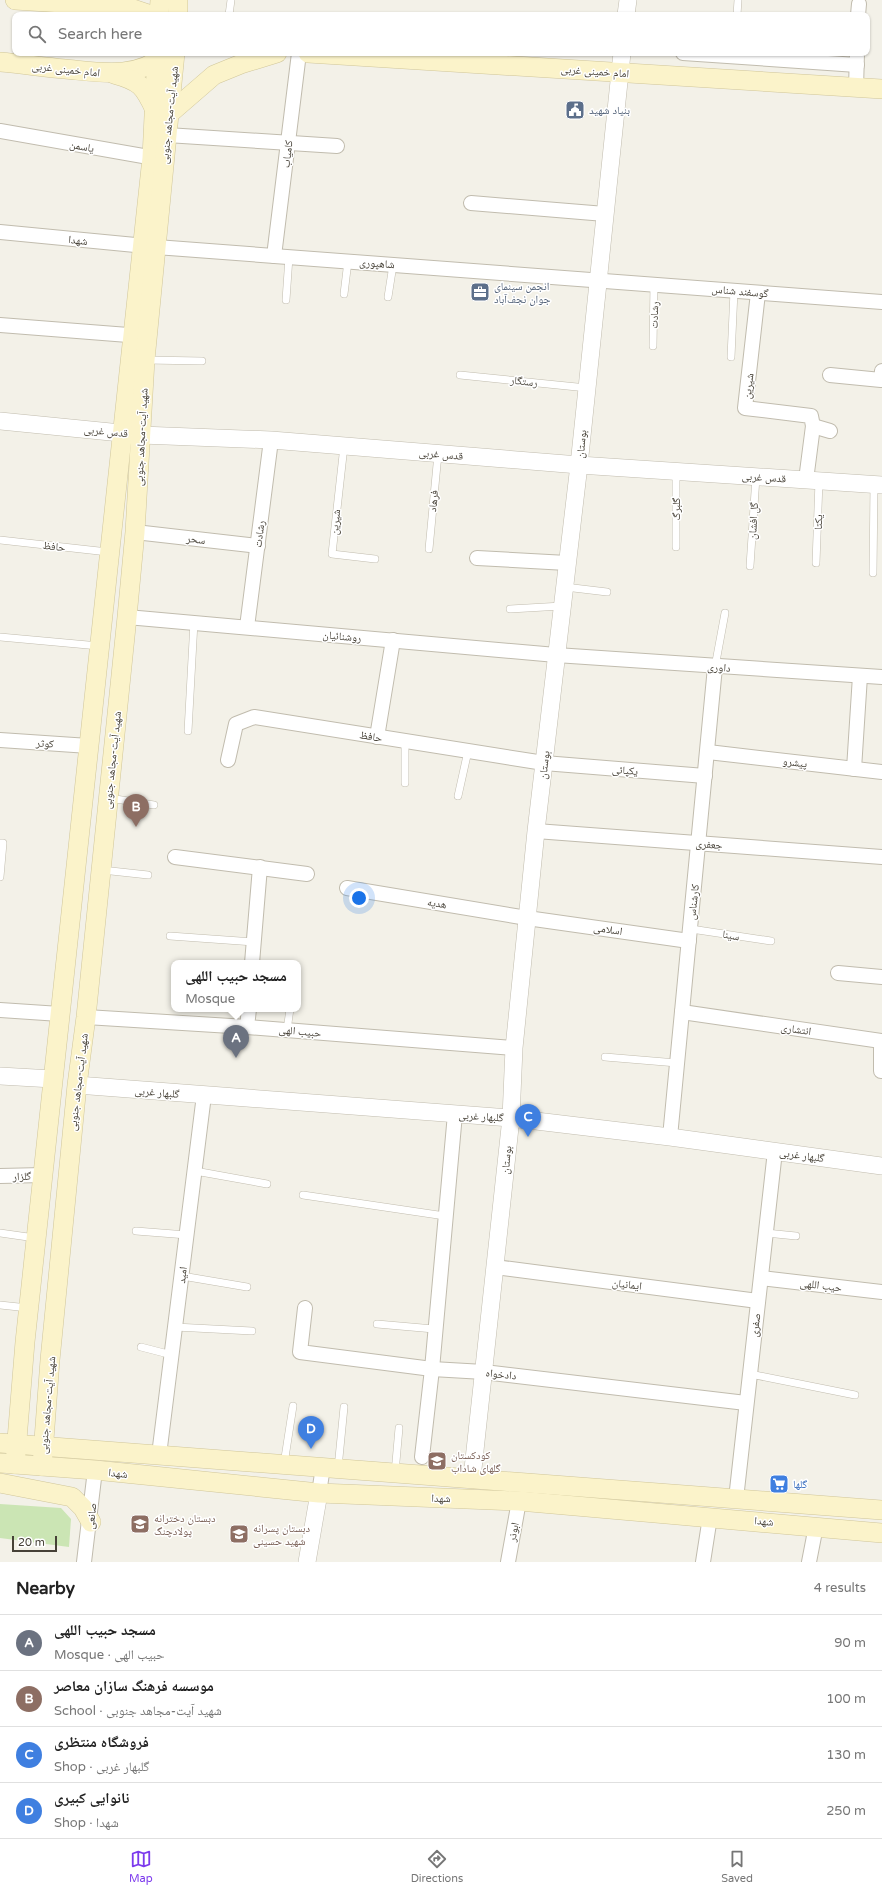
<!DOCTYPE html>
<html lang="en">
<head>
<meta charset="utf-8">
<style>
  :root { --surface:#fff; --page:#f2f2f2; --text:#222; --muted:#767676; --line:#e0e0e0; --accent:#7c3aed }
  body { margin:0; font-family:"Varela Round","Noto Naskh Arabic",sans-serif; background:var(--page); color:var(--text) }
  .scale { position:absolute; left:12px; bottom:10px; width:45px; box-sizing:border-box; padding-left:4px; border:2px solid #464137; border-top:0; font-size:11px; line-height:14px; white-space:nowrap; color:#464137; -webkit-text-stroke:3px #fff; paint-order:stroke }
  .you { position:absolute; left:359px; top:898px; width:14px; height:14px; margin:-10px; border:3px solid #fff; border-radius:50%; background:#1a73e8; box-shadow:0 0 0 6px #1a73e833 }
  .badge { display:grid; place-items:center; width:26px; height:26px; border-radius:50%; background:var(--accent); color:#fff; font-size:13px; font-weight:700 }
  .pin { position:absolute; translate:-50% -33px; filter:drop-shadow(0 1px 2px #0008) }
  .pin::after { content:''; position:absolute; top:21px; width:14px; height:12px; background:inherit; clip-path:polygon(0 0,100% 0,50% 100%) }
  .popup { position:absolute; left:171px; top:960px; width:130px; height:52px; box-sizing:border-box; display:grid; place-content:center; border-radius:8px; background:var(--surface); filter:drop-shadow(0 1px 3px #0005); font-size:13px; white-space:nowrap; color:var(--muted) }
  .popup b { font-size:15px; color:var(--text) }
  .popup::after { content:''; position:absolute; left:50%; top:100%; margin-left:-8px; border:8px solid transparent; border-top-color:var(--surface) }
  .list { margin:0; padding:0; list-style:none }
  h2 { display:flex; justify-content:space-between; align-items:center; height:52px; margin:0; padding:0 16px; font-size:17px }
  h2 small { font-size:13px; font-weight:400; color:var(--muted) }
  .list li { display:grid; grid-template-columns:26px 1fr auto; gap:12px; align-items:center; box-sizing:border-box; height:56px; padding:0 16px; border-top:1px solid var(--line) }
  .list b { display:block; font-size:15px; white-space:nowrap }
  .list p { margin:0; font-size:13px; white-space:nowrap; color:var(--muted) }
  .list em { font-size:13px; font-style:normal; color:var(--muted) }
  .icon { flex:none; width:22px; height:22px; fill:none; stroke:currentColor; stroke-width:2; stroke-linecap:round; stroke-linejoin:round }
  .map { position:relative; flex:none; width:882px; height:1562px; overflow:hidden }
  .search { position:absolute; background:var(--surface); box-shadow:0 1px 3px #0004; left:12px; right:12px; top:12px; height:44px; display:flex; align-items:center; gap:10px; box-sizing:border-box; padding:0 14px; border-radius:8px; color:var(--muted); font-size:15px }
  .sheet { height:276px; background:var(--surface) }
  nav { display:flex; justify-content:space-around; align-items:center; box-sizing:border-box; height:56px; border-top:1px solid var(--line); background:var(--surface); font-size:11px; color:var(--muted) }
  nav a { display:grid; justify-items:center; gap:2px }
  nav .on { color:var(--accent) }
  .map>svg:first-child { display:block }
  .green { fill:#cbe5b4 }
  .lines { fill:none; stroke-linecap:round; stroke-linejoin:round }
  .service-casing { stroke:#c1bcae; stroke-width:8 }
  .minor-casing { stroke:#c1bcae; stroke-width:16 }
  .tertiary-casing { stroke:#c1bcae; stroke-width:18 }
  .secondary-casing { stroke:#d0c69a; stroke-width:20 }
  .service { stroke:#fff; stroke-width:7 }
  .minor { stroke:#fff; stroke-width:14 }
  .tertiary { stroke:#fff; stroke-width:17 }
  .secondary { stroke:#fbf3ca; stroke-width:19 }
  .labels { text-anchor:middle; stroke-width:3; stroke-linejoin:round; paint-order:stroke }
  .street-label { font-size:11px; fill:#464137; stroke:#fff }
  .service-label { font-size:11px; fill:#4e5e75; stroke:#fff; text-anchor:start }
  .education-label { font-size:11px; fill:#785e54; stroke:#fff; text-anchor:start }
  .shop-label { font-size:11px; fill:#366cbe; stroke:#fff; text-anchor:start }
</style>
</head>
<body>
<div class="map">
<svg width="882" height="1562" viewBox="0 0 882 1562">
  <rect width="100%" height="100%" fill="#f3f1e8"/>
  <!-- green -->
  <path class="green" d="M0,1504L61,1508L71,1519L69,1547L0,1538Z"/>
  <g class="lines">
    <defs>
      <g id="service">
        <path d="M229,15L231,0"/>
        <path d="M737,15L738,0"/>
        <path d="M344,294L348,261"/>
        <path d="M388,297L393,265"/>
        <path d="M286,300L289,257"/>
        <path d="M653,346L654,284"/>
        <path d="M731,357L734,291"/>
        <path d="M147,360L202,361"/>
        <path d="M460,375L587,388"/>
        <path d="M344,446L332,554L375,559"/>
        <path d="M676,472V547"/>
        <path d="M0,540L108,552"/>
        <path d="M429,549L438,454"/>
        <path d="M816,563L819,481"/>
        <path d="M750,566L756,477"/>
        <path d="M873,573L874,485"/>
        <path d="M565,587L607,592"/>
        <path d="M510,609L562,606"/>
        <path d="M0,637L99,646"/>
        <path d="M715,667L725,613"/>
        <path d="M188,731L194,622"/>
        <path d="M405,741V783"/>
        <path d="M458,796L468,751"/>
        <path d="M109,798L154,805"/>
        <path d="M0,843H3L0,877"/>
        <path d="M102,870L148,875"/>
        <path d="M691,929L771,941"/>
        <path d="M170,936L254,942"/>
        <path d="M287,1030L290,1009"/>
        <path d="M605,1057L677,1063"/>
        <path d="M195,1171L267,1184"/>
        <path d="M303,1195L445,1216"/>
        <path d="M136,1231L187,1235"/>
        <path d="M0,1233L35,1238"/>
        <path d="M766,1233L796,1236"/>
        <path d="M182,1276L247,1287"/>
        <path d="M0,1305L28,1308"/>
        <path d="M377,1324L434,1329"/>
        <path d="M175,1327L252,1331"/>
        <path d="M141,1347L172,1355"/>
        <path d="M750,1374L855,1395"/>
        <path d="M284,1464L293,1406"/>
        <path d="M338,1468L344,1407"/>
        <path d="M395,1473L399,1428"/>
      </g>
      <g id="minor">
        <path d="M858,15L859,4"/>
        <path d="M683,53L857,65"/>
        <path d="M856,88L857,53"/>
        <path d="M0,131L160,159"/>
        <path d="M167,135L337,146"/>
        <path d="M471,203L605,214"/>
        <path d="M0,232L156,247L882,302"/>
        <path d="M274,256L299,53"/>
        <path d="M758,293L745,408L811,416L813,426L830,431"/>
        <path d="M0,325L141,336"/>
        <path d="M830,375L881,380L882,371"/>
        <path d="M806,480L813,426"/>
        <path d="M135,532L258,546"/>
        <path d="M477,558L567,563"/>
        <path d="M127,617L556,655L882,677"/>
        <path d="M247,627L271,440"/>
        <path d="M377,737L393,640"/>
        <path d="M0,740L89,746"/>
        <path d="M708,752L882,772"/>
        <path d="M228,760L236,724L254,717L544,763L705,776"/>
        <path d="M854,769L860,676"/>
        <path d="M536,831L882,857"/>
        <path d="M175,857L307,874"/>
        <path d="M347,888L527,918L689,941"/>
        <path d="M252,963L260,867"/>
        <path d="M838,973L882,977"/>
        <path d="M0,1010L60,1014"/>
        <path d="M682,1012L881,1041V1071"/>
        <path d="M86,1017L247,1027L514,1048"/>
        <path d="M247,1027L249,1009"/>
        <path d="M670,1137L715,667"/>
        <path d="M0,1176L43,1175"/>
        <path d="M495,1267L758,1301"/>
        <path d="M761,1278L882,1292"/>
        <path d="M305,1308L300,1352L432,1369L484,1372L746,1403"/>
        <path d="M159,1455L204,1095"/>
        <path d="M422,1457L432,1369L455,1114"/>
        <path d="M319,1493L323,1467"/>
        <path d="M736,1499L775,1151"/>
        <path d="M84,1562L95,1470"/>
        <path d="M508,1562L519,1501"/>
        <path d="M703,1562L710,1517"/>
        <path d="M809,1562L816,1526"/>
      </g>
      <g id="tertiary">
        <path d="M626,15L628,0"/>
        <path d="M0,421L141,435L271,440L579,465L882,485"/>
        <path d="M0,1076L53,1079"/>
        <path d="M77,1085L511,1118L670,1137L882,1166"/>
        <path d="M472,1478L511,1118L514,1048L536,831L579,465L622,53"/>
        <path d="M307,1562L319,1493"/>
      </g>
      <g id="secondary">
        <path d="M15,0L127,7L151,15"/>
        <path d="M159,15L160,0"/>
        <path d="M178,15V0"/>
        <path d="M308,53L882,89"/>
        <path d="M0,62C22,64 43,67 65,69C98,72 138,80 165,54"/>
        <path d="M114,74C140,81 144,86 155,110"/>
        <path d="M169,114L214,75L241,64L277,53"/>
        <path d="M0,1443L882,1510"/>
        <path d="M0,1463L95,1470L319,1493L519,1501L882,1533"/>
        <path d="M15,1464L25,1342L152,158L157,53"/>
        <path d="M42,1466L50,1360L77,1085L86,1017L127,617L135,532L145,360L175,53"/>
        <path d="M0,1483L72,1497L83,1508L91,1522"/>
      </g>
    </defs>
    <!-- service casing -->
    <use href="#service" class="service-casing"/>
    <!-- minor casing -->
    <use href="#minor" class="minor-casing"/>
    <!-- tertiary casing -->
    <use href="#tertiary" class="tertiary-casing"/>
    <!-- secondary casing -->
    <use href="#secondary" class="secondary-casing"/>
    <!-- service -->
    <use href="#service" class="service"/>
    <!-- minor -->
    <use href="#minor" class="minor"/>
    <!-- tertiary -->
    <use href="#tertiary" class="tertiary"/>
    <!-- secondary -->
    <use href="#secondary" class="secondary"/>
  </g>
  <!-- icons -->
  <defs>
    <symbol id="civic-square" viewBox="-11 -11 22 22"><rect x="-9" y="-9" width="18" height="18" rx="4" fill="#5c6f8a" stroke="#fff"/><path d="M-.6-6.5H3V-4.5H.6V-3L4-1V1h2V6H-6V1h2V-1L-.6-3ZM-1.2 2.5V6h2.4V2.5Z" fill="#fff"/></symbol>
    <symbol id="office-square" viewBox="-11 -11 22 22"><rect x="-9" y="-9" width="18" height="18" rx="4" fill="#5c6f8a" stroke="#fff"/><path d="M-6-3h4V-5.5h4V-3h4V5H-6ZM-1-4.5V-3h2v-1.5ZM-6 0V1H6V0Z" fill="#fff"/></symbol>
    <symbol id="school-square" viewBox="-11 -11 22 22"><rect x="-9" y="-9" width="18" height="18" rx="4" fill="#8d6e63" stroke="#fff"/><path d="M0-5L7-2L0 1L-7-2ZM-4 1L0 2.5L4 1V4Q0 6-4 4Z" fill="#fff"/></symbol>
    <symbol id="supermarket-square" viewBox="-11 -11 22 22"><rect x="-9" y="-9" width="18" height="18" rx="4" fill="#3f7fe0" stroke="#fff"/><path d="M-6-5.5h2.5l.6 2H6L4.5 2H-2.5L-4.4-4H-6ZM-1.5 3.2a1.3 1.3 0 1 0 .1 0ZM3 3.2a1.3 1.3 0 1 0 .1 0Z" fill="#fff"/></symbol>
  </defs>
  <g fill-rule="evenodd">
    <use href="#civic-square" x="564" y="99" width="22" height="22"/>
    <use href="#office-square" x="469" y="281" width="22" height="22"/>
    <use href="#school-square" x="426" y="1450" width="22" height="22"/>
    <use href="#supermarket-square" x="768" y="1473" width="22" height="22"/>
    <use href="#school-square" x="129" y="1513" width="22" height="22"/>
    <use href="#school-square" x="228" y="1523" width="22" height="22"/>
  </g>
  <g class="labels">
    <!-- street labels -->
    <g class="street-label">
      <text transform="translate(66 69) rotate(6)" y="4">امام خمینی غربی</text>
      <text transform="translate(595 71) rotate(4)" y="4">امام خمینی غربی</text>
      <text transform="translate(169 115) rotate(-84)" y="4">شهید آیت-مجاهد جنوبی</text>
      <text transform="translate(82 146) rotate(10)" y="4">یاسمن</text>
      <text transform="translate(287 154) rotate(-83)" y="4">کامیاب</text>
      <text transform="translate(78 240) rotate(6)" y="4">شهدا</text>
      <text transform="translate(377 263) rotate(4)" y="4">شاهپوری</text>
      <text transform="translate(740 291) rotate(5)" y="4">گوسفند شناس</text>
      <text transform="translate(654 315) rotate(-88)" y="4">رشادت</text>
      <text transform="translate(524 381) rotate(6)" y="4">رستگار</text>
      <text transform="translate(748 386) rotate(-83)" y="4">شیرین</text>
      <text transform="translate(106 431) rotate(6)" y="4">قدس غربی</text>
      <text transform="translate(141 437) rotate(-87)" y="4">شهید آیت-مجاهد جنوبی</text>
      <text transform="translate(581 444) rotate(-84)" y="4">بوستان</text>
      <text transform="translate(441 454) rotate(5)" y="4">قدس غربی</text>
      <text transform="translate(764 477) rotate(4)" y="4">قدس غربی</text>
      <text transform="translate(433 501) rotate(-85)" y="4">فرهاد</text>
      <text transform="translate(676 509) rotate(-90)" y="4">گلبرگ</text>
      <text transform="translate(753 521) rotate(-87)" y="4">گل افشان</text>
      <text transform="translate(335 522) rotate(-84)" y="4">شیرین</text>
      <text transform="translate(818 522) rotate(-88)" y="4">یکتا</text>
      <text transform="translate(259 534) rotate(-83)" y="4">رشادت</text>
      <text transform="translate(196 539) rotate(7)" y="4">سحر</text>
      <text transform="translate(54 546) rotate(6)" y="4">حافظ</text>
      <text transform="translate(342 636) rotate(5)" y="4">روشنائیان</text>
      <text transform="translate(719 667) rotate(4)" y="4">داوری</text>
      <text transform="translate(371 736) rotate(9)" y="4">حافظ</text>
      <text transform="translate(45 743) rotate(4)" y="4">کوثر</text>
      <text transform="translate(112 760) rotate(-84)" y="4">شهید آیت-مجاهد جنوبی</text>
      <text transform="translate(795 762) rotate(7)" y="4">پیشرو</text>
      <text transform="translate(544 765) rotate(-83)" y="4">بوستان</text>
      <text transform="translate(625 770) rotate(4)" y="4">یکپائی</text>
      <text transform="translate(709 844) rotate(4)" y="4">جعفری</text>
      <text transform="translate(693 902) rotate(-84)" y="4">کارشناس</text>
      <text transform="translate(437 903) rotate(9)" y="4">هدیه</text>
      <text transform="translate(608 929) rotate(8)" y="4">اسلامی</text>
      <text transform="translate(731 935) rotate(9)" y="4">سینا</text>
      <text transform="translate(796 1029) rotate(8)" y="4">انتشاری</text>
      <text transform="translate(300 1031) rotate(5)" y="4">حبیب الهی</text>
      <text transform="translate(78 1082) rotate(-83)" y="4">شهید آیت-مجاهد جنوبی</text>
      <text transform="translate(157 1092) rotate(5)" y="4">گلبهار غربی</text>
      <text transform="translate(481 1116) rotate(4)" y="4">گلبهار غربی</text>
      <text transform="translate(802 1155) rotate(8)" y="4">گلبهار غربی</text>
      <text transform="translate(506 1160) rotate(-84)" y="4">بوستان</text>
      <text transform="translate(22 1176) rotate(-2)" y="4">گلزار</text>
      <text transform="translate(182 1275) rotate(-83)" y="4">امید</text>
      <text transform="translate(627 1284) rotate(7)" y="4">ایمانیان</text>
      <text transform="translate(821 1285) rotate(7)" y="4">حیب اللهی</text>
      <text transform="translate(755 1325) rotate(-83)" y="4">صفری</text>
      <text transform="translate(501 1374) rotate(6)" y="4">دادخواه</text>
      <text transform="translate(47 1405) rotate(-85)" y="4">شهید آیت-مجاهد جنوبی</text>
      <text transform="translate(118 1473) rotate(6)" y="4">شهدا</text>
      <text transform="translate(441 1498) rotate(2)" y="4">شهدا</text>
      <text transform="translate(91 1516) rotate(-84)" y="4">صانعی</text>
      <text transform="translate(764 1521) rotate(5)" y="4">شهدا</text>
      <text transform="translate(513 1532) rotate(-80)" y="4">ابوذر</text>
    </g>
    <!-- service labels -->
    <g class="service-label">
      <text x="589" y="114">بنیاد شهید</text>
      <text x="494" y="290">انجمن سینمای<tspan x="494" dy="13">جوان نجف‌آباد</tspan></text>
    </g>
    <!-- education labels -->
    <g class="education-label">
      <text x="451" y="1459">کودکستان<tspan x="451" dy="13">گلهای شاداب</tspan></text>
      <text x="154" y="1522">دبستان دخترانه<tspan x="154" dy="13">پولادچنگ</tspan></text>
      <text x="253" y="1532">دبستان پسرانه<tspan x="253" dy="13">شهید حسینی</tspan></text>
    </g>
    <!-- shop labels -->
    <g class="shop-label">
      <text x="793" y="1488">گلها</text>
    </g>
  </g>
</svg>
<div class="scale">20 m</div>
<div class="you"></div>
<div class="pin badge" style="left:236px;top:1058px;background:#6b7280">A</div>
<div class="popup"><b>مسجد حبیب اللهی</b>Mosque</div>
<div class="pin badge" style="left:136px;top:827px;background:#8d6e63">B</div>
<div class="pin badge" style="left:528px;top:1137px;background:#3f7fe0">C</div>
<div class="pin badge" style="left:311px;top:1449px;background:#3f7fe0">D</div>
<div class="search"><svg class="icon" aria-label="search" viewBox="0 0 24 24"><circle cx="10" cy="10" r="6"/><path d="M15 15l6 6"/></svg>Search here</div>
</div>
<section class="sheet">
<h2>Nearby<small>4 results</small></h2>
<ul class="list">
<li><span class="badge" style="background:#6b7280">A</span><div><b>مسجد حبیب اللهی</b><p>Mosque · حبیب الهی</p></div><em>90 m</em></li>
<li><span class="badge" style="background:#8d6e63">B</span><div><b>موسسه فرهنگ سازان معاصر</b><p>School · شهید آیت-مجاهد جنوبی</p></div><em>100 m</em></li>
<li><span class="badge" style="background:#3f7fe0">C</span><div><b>فروشگاه منتظری</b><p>Shop · گلبهار غربی</p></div><em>130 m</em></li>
<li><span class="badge" style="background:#3f7fe0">D</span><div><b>نانوایی کبیری</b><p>Shop · شهدا</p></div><em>250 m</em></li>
</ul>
</section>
<nav>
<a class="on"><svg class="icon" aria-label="map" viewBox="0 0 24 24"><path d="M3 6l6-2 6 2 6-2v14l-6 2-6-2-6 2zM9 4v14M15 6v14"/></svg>Map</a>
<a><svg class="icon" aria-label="directions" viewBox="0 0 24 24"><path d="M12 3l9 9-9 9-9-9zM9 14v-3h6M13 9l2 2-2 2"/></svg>Directions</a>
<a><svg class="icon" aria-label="saved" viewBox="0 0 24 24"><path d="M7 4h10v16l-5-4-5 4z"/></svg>Saved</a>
</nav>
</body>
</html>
